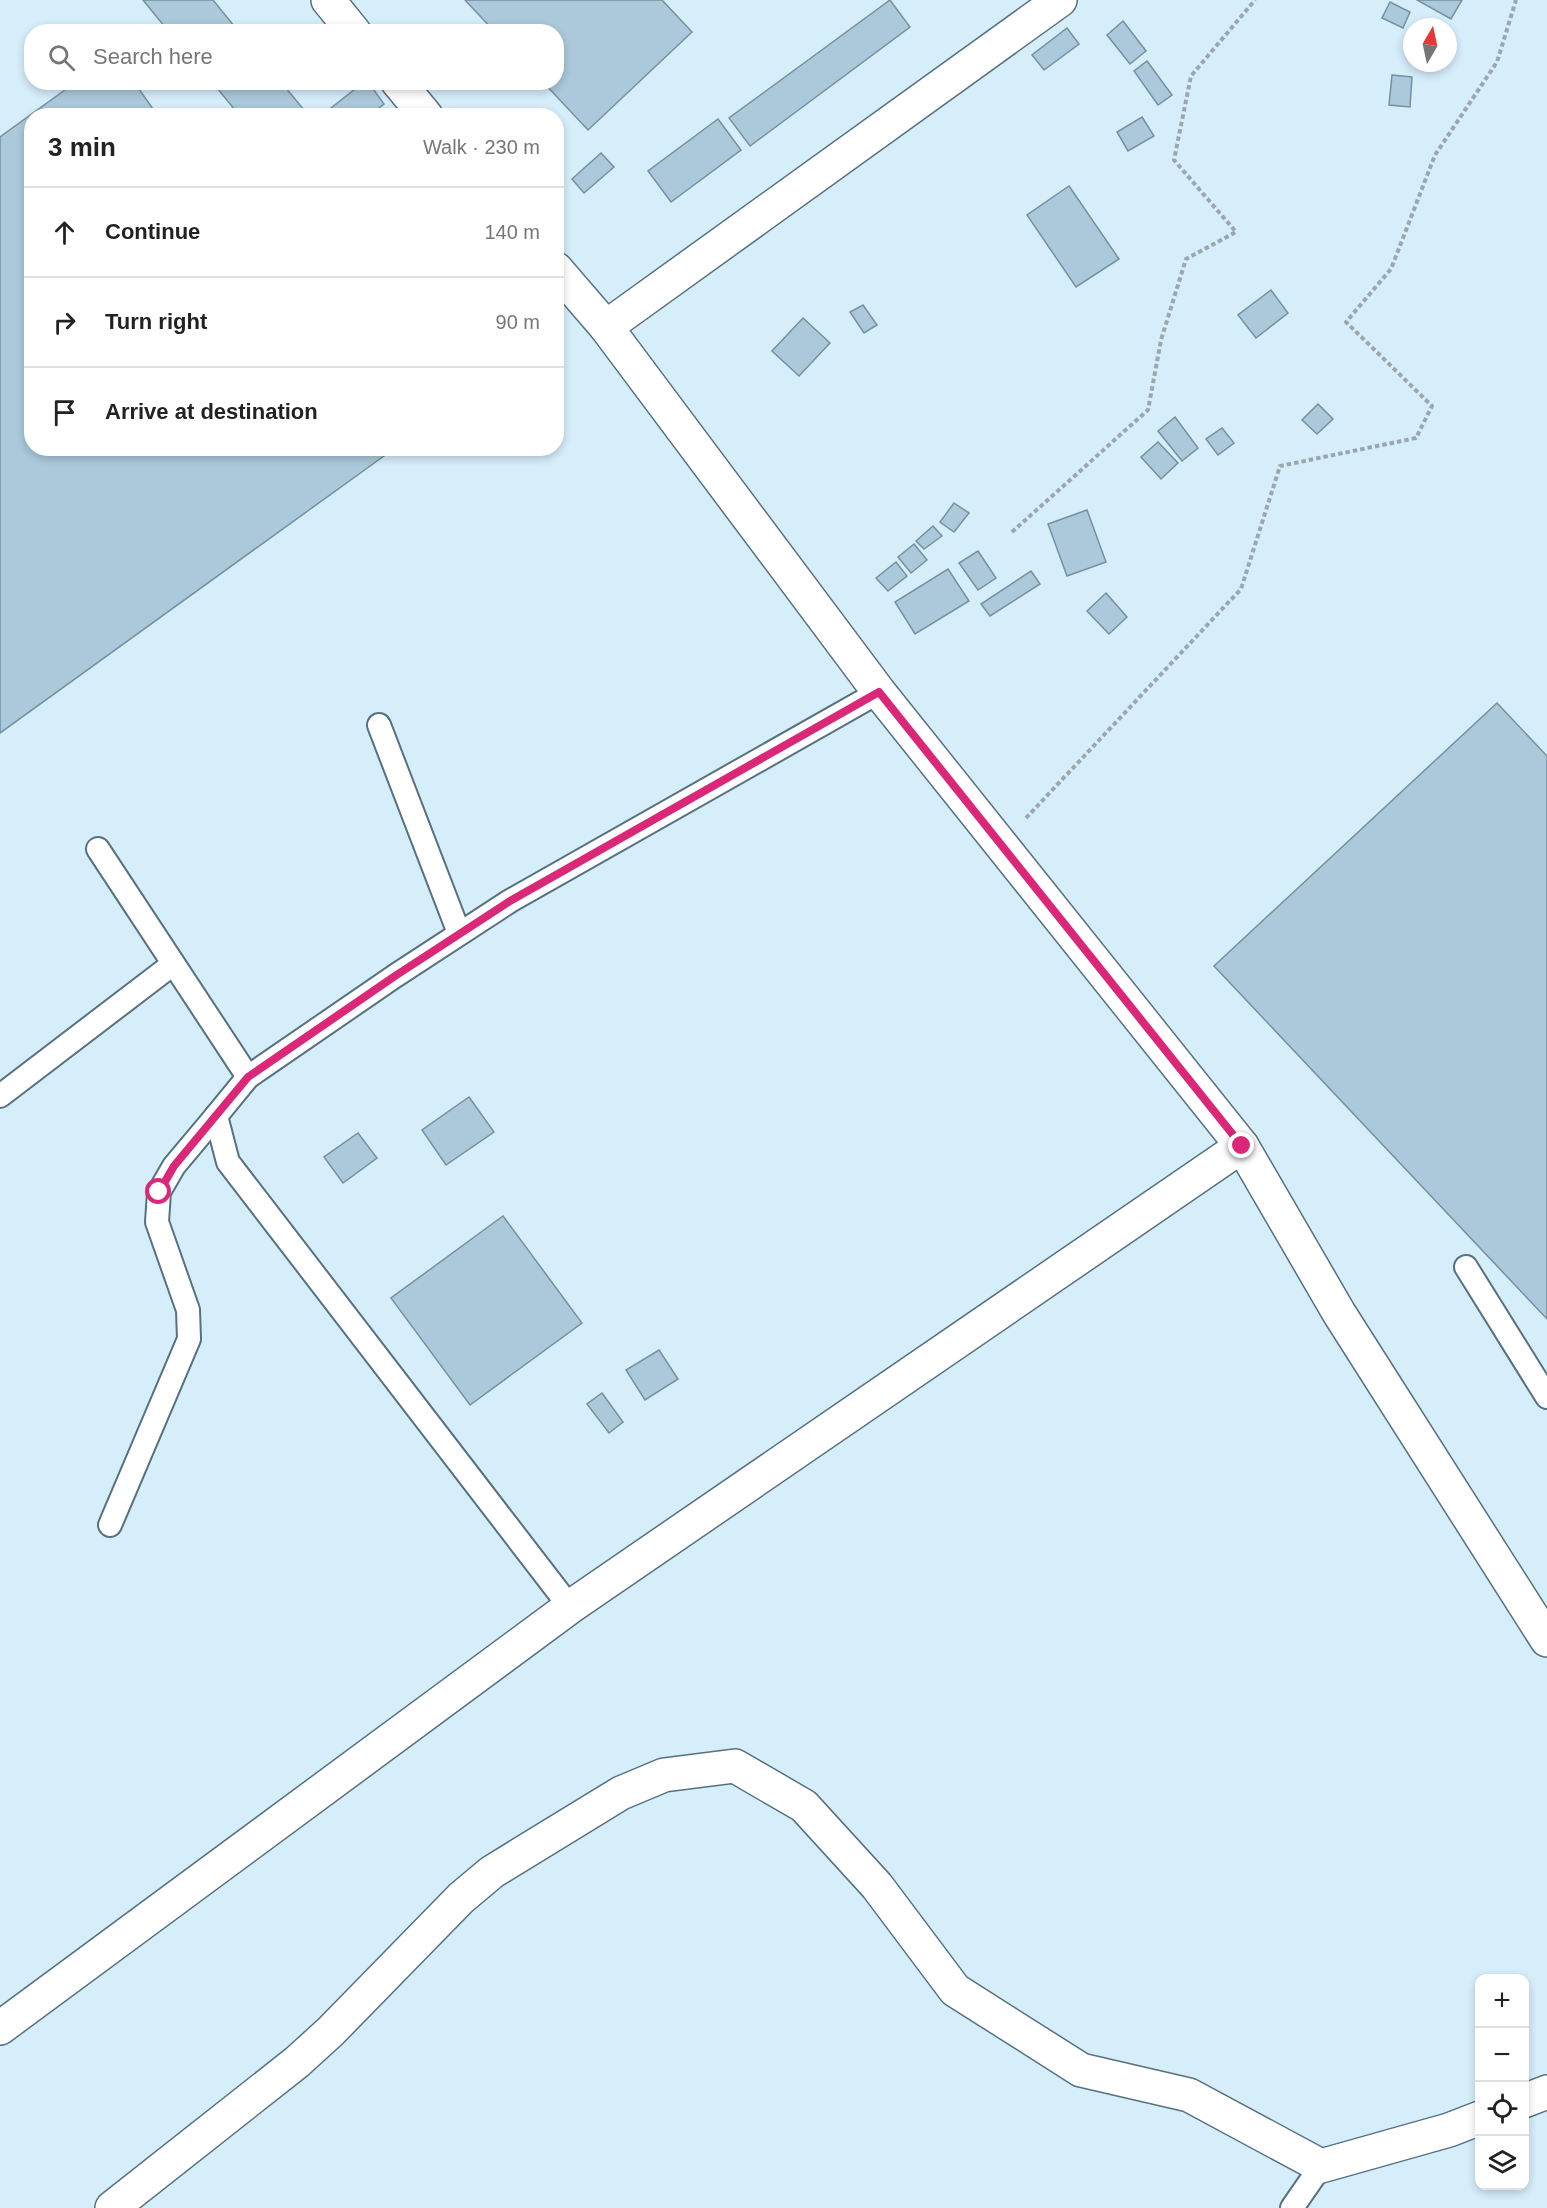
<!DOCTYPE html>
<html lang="en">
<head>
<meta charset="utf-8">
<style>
  :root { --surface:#fff; --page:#f2f2f2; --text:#222; --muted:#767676; --line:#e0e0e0 }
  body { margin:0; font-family:Arial,sans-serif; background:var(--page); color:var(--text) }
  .controls { position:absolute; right:18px; bottom:18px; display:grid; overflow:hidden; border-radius:12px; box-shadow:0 3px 9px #0003 }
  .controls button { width:54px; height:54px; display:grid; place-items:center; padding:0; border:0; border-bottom:2px solid var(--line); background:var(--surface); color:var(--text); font:30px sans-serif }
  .compass { position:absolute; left:1403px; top:18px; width:54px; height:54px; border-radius:50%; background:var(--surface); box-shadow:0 3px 9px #0003; rotate:9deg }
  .stop { position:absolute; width:18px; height:18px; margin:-14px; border:4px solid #db2777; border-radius:50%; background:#fff }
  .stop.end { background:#db2777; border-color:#fff; box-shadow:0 2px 6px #0008 }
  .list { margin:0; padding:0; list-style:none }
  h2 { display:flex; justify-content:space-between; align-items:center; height:78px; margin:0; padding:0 24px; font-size:26px }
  h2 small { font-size:20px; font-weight:400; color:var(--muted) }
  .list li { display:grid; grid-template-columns:39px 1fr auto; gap:18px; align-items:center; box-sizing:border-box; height:90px; padding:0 24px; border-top:2px solid var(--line) }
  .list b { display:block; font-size:22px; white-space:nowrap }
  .list em { font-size:20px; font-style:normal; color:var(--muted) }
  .icon { flex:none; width:33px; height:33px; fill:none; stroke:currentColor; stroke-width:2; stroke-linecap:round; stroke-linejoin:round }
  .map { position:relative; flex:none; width:1547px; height:2208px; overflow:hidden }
  .search { position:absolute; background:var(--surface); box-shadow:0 3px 9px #0003; left:24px; top:24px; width:540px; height:66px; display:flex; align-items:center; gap:15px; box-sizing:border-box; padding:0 21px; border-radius:24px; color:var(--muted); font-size:22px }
  .panel { position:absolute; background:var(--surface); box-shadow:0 3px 9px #0003; left:24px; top:108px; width:540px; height:348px; border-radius:24px }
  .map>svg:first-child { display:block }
  .built { fill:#d6edfa; fill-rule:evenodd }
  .building { fill:#abc9da; stroke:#7591a1; stroke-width:1.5 }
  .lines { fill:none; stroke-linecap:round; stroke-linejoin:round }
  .lane-casing { stroke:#567180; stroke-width:26 }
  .street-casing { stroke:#567180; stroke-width:36 }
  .path { stroke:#9ba7ae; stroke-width:4; stroke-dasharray:4.5 3; stroke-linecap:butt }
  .lane { stroke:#fff; stroke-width:22 }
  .street { stroke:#fff; stroke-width:33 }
  .route { stroke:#db2777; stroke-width:8 }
</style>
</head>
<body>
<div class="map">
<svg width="1547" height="2208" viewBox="0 0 1547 2208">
  <rect width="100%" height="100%" fill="#e8f4fb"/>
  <!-- built -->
  <path class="built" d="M0,0H1547V2208H0ZM1412,27H1448V63H1412ZM32,32H556V82H32ZM32,116H556V448H32ZM1480,1978H1524V2186H1480Z"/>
  <!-- building -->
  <g class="building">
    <path d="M143,0H213L239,32H169Z"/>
    <path d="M465,0H662L692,32L588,130L543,82H556V32H495Z"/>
    <path d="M890,0L910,27L750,146L729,118Z"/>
    <path d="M1417,0H1462L1451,19Z"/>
    <path d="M1390,2L1410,12L1403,28L1382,18Z"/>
    <path d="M1123,21L1146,51L1130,64L1107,35Z"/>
    <path d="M1067,28L1079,44L1044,70L1032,55Z"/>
    <path d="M1147,61L1172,95L1158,105L1134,71Z"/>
    <path d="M1392,75L1412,77L1410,107L1389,105Z"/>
    <path d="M76,82H134L158,116H32V448H395L0,733V137Z"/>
    <path d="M212,82H281L309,116H240Z"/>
    <path d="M364,82H368L384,104L369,116H329L326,112Z"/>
    <path d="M1142,117L1154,136L1128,151L1117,132Z"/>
    <path d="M718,119L741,150L671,202L648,171Z"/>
    <path d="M601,153L614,167L584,193L572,179Z"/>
    <path d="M1069,186L1119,259L1076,287L1027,215Z"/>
    <path d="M1271,290L1288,313L1256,338L1238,315Z"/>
    <path d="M863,305L877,325L864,333L850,312Z"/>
    <path d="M803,318L830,343L799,376L772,351Z"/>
    <path d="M1318,404L1333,419L1317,434L1302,420Z"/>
    <path d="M1175,417L1198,448L1182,461L1158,431Z"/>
    <path d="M1222,428L1234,443L1218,455L1206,439Z"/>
    <path d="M1158,442L1178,463L1161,479L1141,457Z"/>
    <path d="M954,503L969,513L954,532L940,522Z"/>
    <path d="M1087,510L1106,562L1067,576L1048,524Z"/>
    <path d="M933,526L942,536L924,549L916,541Z"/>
    <path d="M914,544L927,560L911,573L898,557Z"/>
    <path d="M978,551L996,578L978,590L959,563Z"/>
    <path d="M896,562L907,576L888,591L876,578Z"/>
    <path d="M948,569L969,601L915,634L895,602Z"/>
    <path d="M1031,571L1040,584L990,616L981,604Z"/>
    <path d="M1106,593L1127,617L1109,634L1087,611Z"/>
    <path d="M1497,703L1547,756V1319L1214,966Z"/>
    <path d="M469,1097L494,1132L446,1165L422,1130Z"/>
    <path d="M358,1133L377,1158L343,1183L324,1157Z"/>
    <path d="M503,1216L582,1323L470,1405L391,1298Z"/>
    <path d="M659,1350L678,1379L645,1400L626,1370Z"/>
    <path d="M602,1393L623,1422L609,1433L587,1404Z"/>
  </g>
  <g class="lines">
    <defs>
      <g id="lane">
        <path d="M379,725L459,933"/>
        <path d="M98,849L248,1077"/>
        <path d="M0,1096L173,964"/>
        <path d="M1466,1267L1547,1397"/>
        <path d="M110,1525L189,1339L188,1310L157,1222L159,1192L174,1166L216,1116"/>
        <path d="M570,1607L228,1162L216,1116L248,1077L395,976L510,901L879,692"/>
        <path d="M1292,2208L1321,2166"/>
      </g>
      <g id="street">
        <path d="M328,0L354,32"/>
        <path d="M398,82L426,116"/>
        <path d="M556,269L606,327L879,692L1242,1146L1339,1313L1547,1640"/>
        <path d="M606,327L1060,0"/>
        <path d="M0,2028L570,1607L1242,1146"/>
        <path d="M1524,2101L1547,2092"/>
        <path d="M112,2208L297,2062L330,2032L461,1898L492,1872L621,1793L664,1775L735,1766L804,1806L877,1886L955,1990L1081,2070L1189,2095L1321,2166L1449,2130L1480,2118"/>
      </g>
    </defs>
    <!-- lane casing -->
    <use href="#lane" class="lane-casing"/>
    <!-- street casing -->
    <use href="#street" class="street-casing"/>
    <!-- path -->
    <g class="path">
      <path d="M1012,532L1148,410L1161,340L1186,259L1236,232L1174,160L1191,76L1255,0"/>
      <path d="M1026,818L1241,589L1280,466L1416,438L1432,406L1346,322L1391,269L1435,155L1497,62L1516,0"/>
    </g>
    <!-- lane -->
    <use href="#lane" class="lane"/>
    <!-- street -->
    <use href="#street" class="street"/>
  </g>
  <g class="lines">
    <!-- route -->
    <path class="route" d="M159,1192L174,1166L248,1077L395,976L510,901L879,692L1242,1146"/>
  </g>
</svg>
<div class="controls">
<button>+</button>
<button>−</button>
<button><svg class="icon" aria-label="locate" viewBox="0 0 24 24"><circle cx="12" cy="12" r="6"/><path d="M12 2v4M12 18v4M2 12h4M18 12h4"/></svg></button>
<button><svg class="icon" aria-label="layers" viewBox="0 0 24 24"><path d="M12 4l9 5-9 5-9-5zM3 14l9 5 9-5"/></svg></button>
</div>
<svg class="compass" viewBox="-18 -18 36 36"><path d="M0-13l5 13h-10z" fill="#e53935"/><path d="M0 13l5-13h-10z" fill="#767676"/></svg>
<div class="stop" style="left:159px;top:1192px"></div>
<div class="stop end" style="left:1242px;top:1146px"></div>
<div class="search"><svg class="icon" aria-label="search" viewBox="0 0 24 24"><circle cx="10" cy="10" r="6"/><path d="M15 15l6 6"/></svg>Search here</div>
<section class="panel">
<h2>3 min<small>Walk · 230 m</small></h2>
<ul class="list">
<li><svg class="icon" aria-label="ahead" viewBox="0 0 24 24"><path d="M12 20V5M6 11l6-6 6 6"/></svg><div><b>Continue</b></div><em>140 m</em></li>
<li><svg class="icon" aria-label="right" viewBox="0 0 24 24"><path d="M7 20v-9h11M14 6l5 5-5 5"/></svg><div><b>Turn right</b></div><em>90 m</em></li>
<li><svg class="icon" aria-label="arrive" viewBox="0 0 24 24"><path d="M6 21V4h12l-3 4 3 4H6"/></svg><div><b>Arrive at destination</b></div></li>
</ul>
</section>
</div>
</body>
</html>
